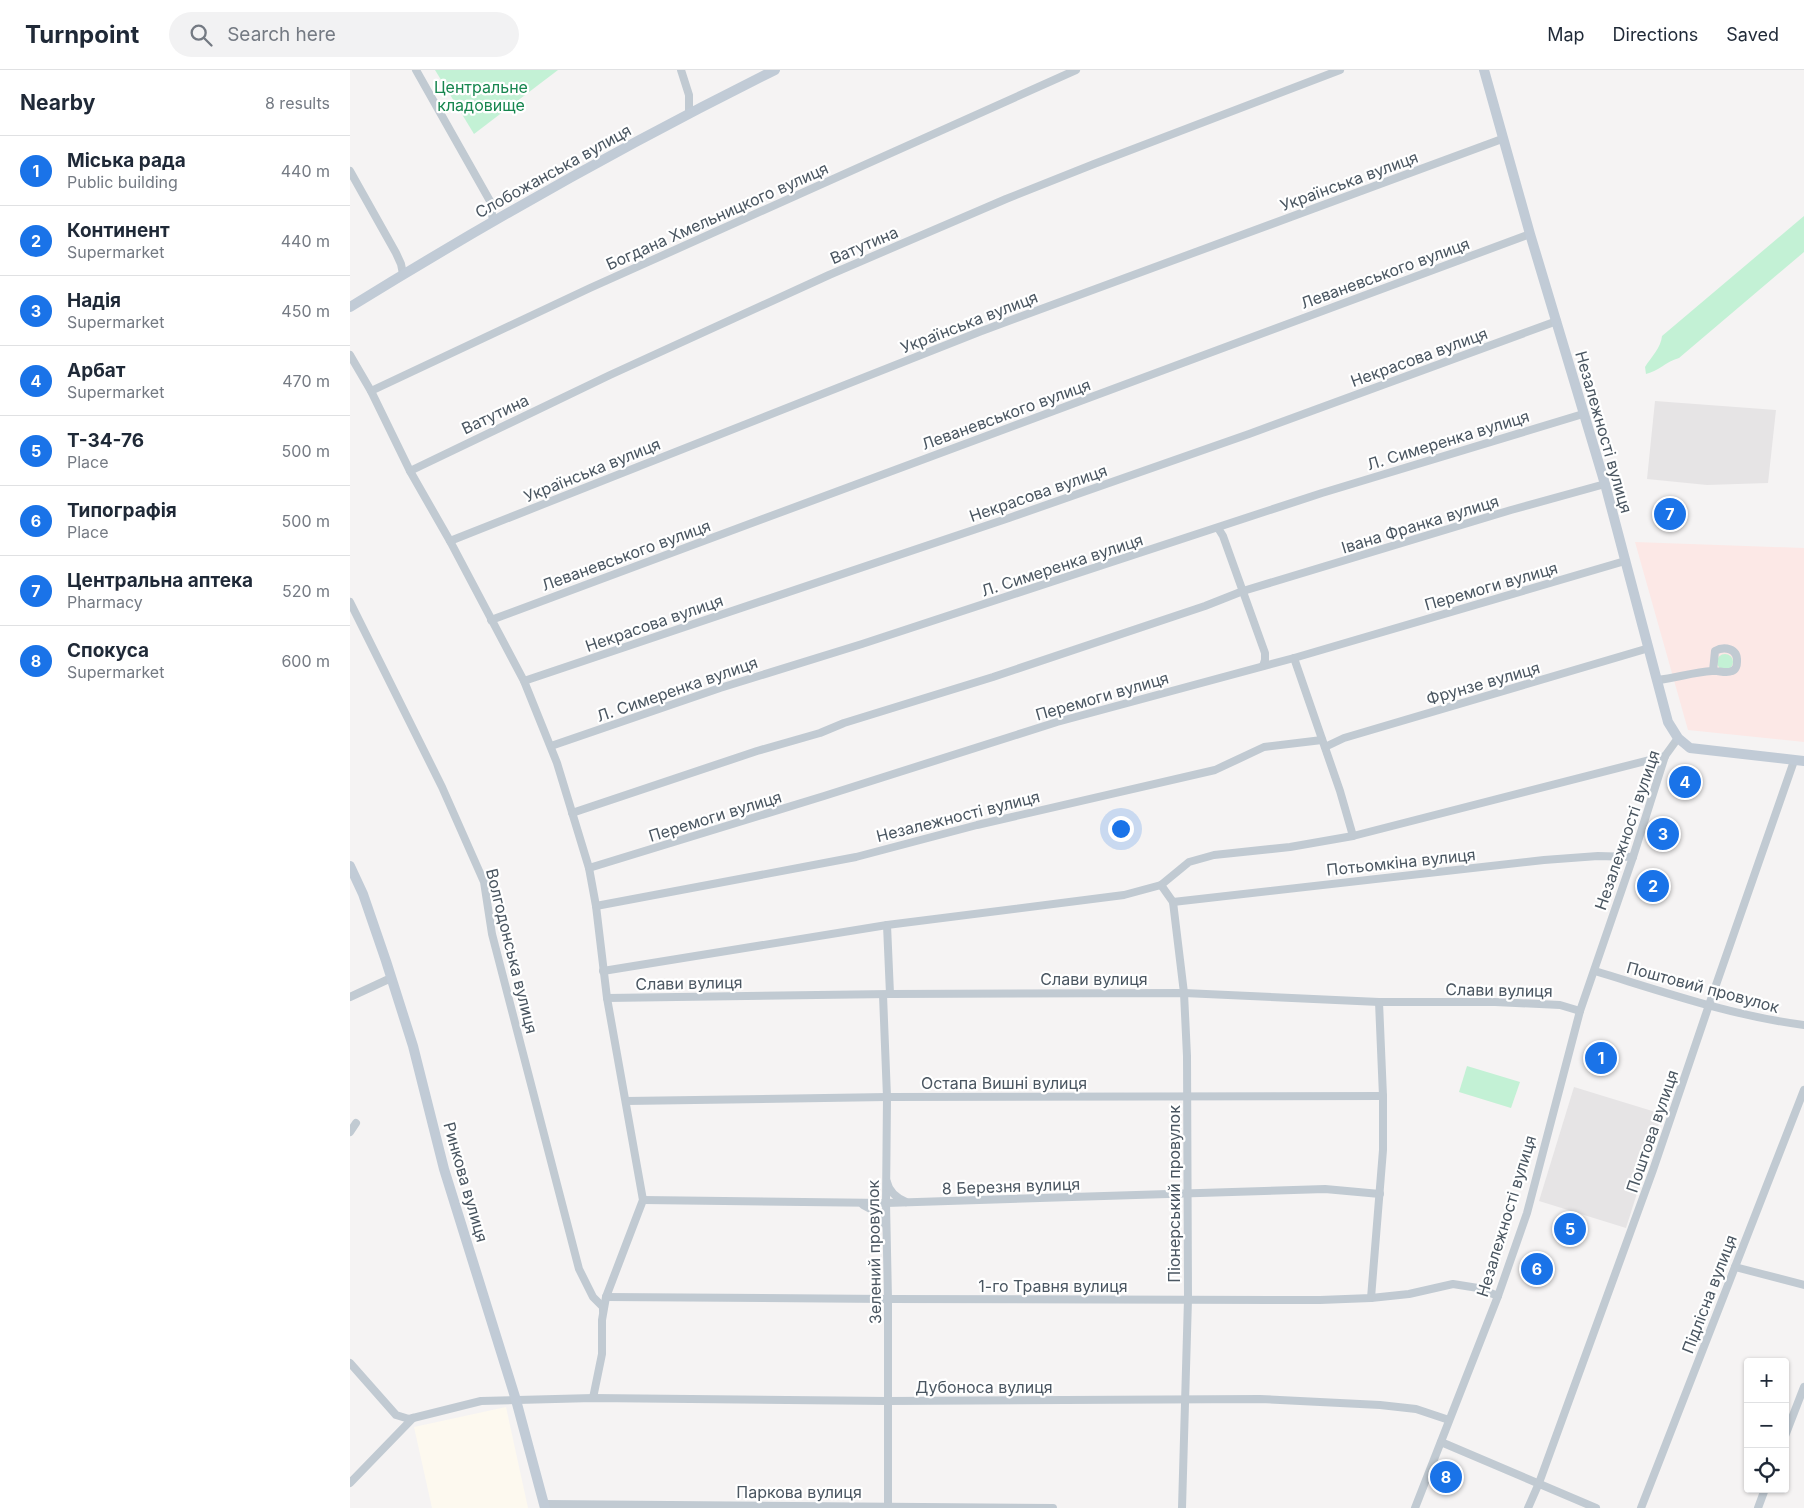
<!DOCTYPE html>
<html lang="en">
<head>
<meta charset="utf-8">
<style>
  :root { --surface:#fff; --page:#f2f2f3; --text:#1f2937; --muted:#747a83; --line:#e0e1e3; --accent:#1a73e8 }
  body { margin:0; font-family:Inter,sans-serif; background:var(--page); color:var(--text) }
  .controls { position:absolute; right:15px; bottom:15px; display:grid; overflow:hidden; border-radius:5px; box-shadow:0 1px 4px #0004 }
  .controls button { width:45px; height:45px; display:grid; place-items:center; padding:0; border:0; border-bottom:1px solid var(--line); background:var(--surface); color:var(--text); font:25px sans-serif }
  .you { position:absolute; left:770px; top:758px; width:18px; height:18px; margin:-12px; border:4px solid #fff; border-radius:50%; background:#1a73e8; box-shadow:0 0 0 8px #1a73e833 }
  .badge { display:grid; place-items:center; width:32px; height:32px; border-radius:50%; background:var(--accent); color:#fff; font-size:16px; font-weight:700 }
  .pin { position:absolute; translate:-50% -50%; border:2px solid #fff; box-shadow:0 1px 5px #0006 }
  .list { margin:0; padding:0; list-style:none }
  h2 { display:flex; justify-content:space-between; align-items:center; height:65px; margin:0; padding:0 20px; font-size:21px }
  h2 small { font-size:16px; font-weight:400; color:var(--muted) }
  .list li { display:grid; grid-template-columns:32px 1fr auto; gap:15px; align-items:center; box-sizing:border-box; height:70px; padding:0 20px; border-top:1px solid var(--line) }
  .list b { display:block; font-size:19px; white-space:nowrap }
  .list p { margin:0; font-size:16px; white-space:nowrap; color:var(--muted) }
  .list em { font-size:16px; font-style:normal; color:var(--muted) }
  .icon { flex:none; width:28px; height:28px; fill:none; stroke:currentColor; stroke-width:2; stroke-linecap:round; stroke-linejoin:round }
  .map { position:relative; flex:none; width:1454px; height:1438px; overflow:hidden }
  header { display:flex; align-items:center; gap:30px; box-sizing:border-box; height:70px; padding:0 25px; background:var(--surface); border-bottom:1px solid var(--line) }
  header strong { font-size:24px }
  nav { display:flex; gap:28px; margin-inline-start:auto; font-size:18px }
  .search { width:350px; height:45px; background:var(--page); display:flex; align-items:center; gap:12px; box-sizing:border-box; padding:0 18px; border-radius:28px; color:var(--muted); font-size:19px }
  main { display:flex }
  aside { flex:1; background:var(--surface) }
  .map>svg:first-child { display:block }
  .commercial { fill:#fdf9ef }
  .education { fill:#e6e4e5 }
  .medical { fill:#fce8e6 }
  .green { fill:#c3f1d5 }
  .lines { fill:none; stroke-linecap:round; stroke-linejoin:round }
  .minor { stroke:#c1cad2; stroke-width:8 }
  .secondary { stroke:#c1cbd6; stroke-width:10 }
  .labels { text-anchor:middle; stroke-width:4.5; stroke-linejoin:round; paint-order:stroke }
  .park-label { font-size:16px; fill:#17864f; stroke:#fff }
  .street-label { font-size:16px; fill:#4a5661; stroke:#fff }
</style>
</head>
<body>
<header>
<strong>Turnpoint</strong>
<div class="search"><svg class="icon" aria-label="search" viewBox="0 0 24 24"><circle cx="10" cy="10" r="6"/><path d="M15 15l6 6"/></svg>Search here</div>
<nav><a>Map</a><a>Directions</a><a>Saved</a></nav>
</header>
<main>
<aside>
<h2>Nearby<small>8 results</small></h2>
<ul class="list">
<li><span class="badge">1</span><div><b>Міська рада</b><p>Public building</p></div><em>440 m</em></li>
<li><span class="badge">2</span><div><b>Континент</b><p>Supermarket</p></div><em>440 m</em></li>
<li><span class="badge">3</span><div><b>Надiя</b><p>Supermarket</p></div><em>450 m</em></li>
<li><span class="badge">4</span><div><b>Арбат</b><p>Supermarket</p></div><em>470 m</em></li>
<li><span class="badge">5</span><div><b>Т-34-76</b><p>Place</p></div><em>500 m</em></li>
<li><span class="badge">6</span><div><b>Типографія</b><p>Place</p></div><em>500 m</em></li>
<li><span class="badge">7</span><div><b>Центральна аптека</b><p>Pharmacy</p></div><em>520 m</em></li>
<li><span class="badge">8</span><div><b>Спокуса</b><p>Supermarket</p></div><em>600 m</em></li>
</ul>
</aside>
<div class="map">
<svg width="1454" height="1438" viewBox="0 0 1454 1438">
  <rect width="100%" height="100%" fill="#f5f3f3"/>
  <!-- commercial -->
  <path class="commercial" d="M156,1337L178,1438H82L64,1357Z"/>
  <!-- education -->
  <g class="education">
    <path d="M1305,331L1426,340L1418,413L1357,415L1297,409Z"/>
    <path d="M1224,1017L1312,1044L1276,1158L1189,1131Z"/>
  </g>
  <!-- medical -->
  <path class="medical" d="M1285,472L1454,478V672L1338,660Z"/>
  <!-- green -->
  <g class="green">
    <path d="M85,0H208L124,64Z"/>
    <path d="M1454,146V182L1329,288C1315,292 1309,301 1296,304L1295,297C1301,287 1311,278 1312,266Z"/>
    <circle cx="1375" cy="592" r="8"/>
    <path d="M1117,996L1170,1012L1161,1038L1109,1022Z"/>
  </g>
  <g class="lines">
    <!-- minor -->
    <g class="minor">
      <path d="M66,0L140,131L143,151"/>
      <path d="M331,0L339,25V42"/>
      <path d="M0,101L46,183L51,194L53,204"/>
      <path d="M0,285L21,321L60,401L100,471L174,611L207,693L239,798L246,836L257,928L293,1130L256,1227L252,1250V1284L243,1328"/>
      <path d="M21,321L240,218L726,0"/>
      <path d="M60,401L260,305L479,205L656,129L744,94L990,0"/>
      <path d="M868,458L873,466L915,583V590L913,596"/>
      <path d="M100,471L629,262L1152,69"/>
      <path d="M0,532L92,717L134,812L142,864L229,1199L243,1227L253,1237V1241"/>
      <path d="M141,550L1180,164"/>
      <path d="M944,588L990,721L1003,766"/>
      <path d="M1308,610C1326,608 1344,602 1362,601C1368,600 1376,604 1382,601C1386,600 1387,595 1387,592C1388,578 1374,576 1365,581L1363,601"/>
      <path d="M174,611L659,448L899,364L1207,251"/>
      <path d="M201,676L370,618L512,574L972,423L1233,344"/>
      <path d="M975,677L994,668L1299,578"/>
      <path d="M222,743L407,681L470,663L494,653L643,607L855,536L893,521L1161,440L1255,414"/>
      <path d="M239,798L474,726L707,652L944,588L1275,491"/>
      <path d="M811,815L823,832L834,923L837,986L838,1229L832,1438"/>
      <path d="M823,832L1194,790L1248,786L1283,787"/>
      <path d="M246,836L506,787L627,755L865,700L914,677L972,670"/>
      <path d="M537,855L540,924"/>
      <path d="M253,901L537,855L774,825L811,815L839,792L864,785L940,777L1003,766L1315,686"/>
      <path d="M1245,901C1314,922 1383,946 1454,955"/>
      <path d="M533,925L537,1027L536,1133L538,1229V1438"/>
      <path d="M0,927L41,908"/>
      <path d="M257,928L540,924L834,923L1029,932H1145L1210,935L1230,941"/>
      <path d="M276,1031L537,1027L1033,1026"/>
      <path d="M0,1062L6,1053"/>
      <path d="M537,1112C539,1122 547,1128 556,1132"/>
      <path d="M293,1130L536,1133L975,1119L1030,1124"/>
      <path d="M513,1135L528,1143L535,1154"/>
      <path d="M1385,1197L1454,1215"/>
      <path d="M256,1227L538,1229L970,1230L1021,1228L1059,1224L1103,1214L1128,1218L1148,1226"/>
      <path d="M1021,1228L1033,1080V1026L1029,932"/>
      <path d="M0,1293L46,1345L59,1349L131,1331L243,1328L538,1331L910,1329L1030,1335L1066,1339L1099,1350"/>
      <path d="M1435,1366L1454,1317"/>
      <path d="M1091,1372L1246,1438"/>
      <path d="M0,1413L63,1348"/>
      <path d="M194,1434L703,1438"/>
      <path d="M1065,1438L1148,1226L1177,1143L1230,941L1283,787L1315,686L1328,668"/>
      <path d="M1178,1438L1189,1413L1303,1100L1359,935L1444,691"/>
      <path d="M1291,1438L1454,1020"/>
      <path d="M1408,1438L1415,1419"/>
    </g>
    <!-- secondary -->
    <g class="secondary">
      <path d="M1134,0L1180,164L1255,414L1318,652L1328,668L1340,678L1454,691"/>
      <path d="M0,237C138,152 280,72 425,0"/>
      <path d="M0,796L13,824L36,891L63,976L94,1099L166,1330L195,1438"/>
    </g>
  </g>
  <g class="labels">
    <!-- park labels -->
    <g class="park-label">
      <text x="131" y="23">Центральне<tspan x="131" dy="18">кладовище</tspan></text>
    </g>
    <!-- street labels -->
    <g class="street-label">
      <text transform="translate(203 101) rotate(-29)" y="6">Слобожанська вулиця</text>
      <text transform="translate(999 111) rotate(-20)" y="6">Українська вулиця</text>
      <text transform="translate(367 146) rotate(-24)" y="6">Богдана Хмельницкого вулиця</text>
      <text transform="translate(514 175) rotate(-23)" y="6">Ватутина</text>
      <text transform="translate(1035 203) rotate(-20)" y="6">Леваневського вулиця</text>
      <text transform="translate(619 252) rotate(-21)" y="6">Українська вулиця</text>
      <text transform="translate(1069 287) rotate(-20)" y="6">Некрасова вулиця</text>
      <text transform="translate(145 344) rotate(-25)" y="6">Ватутина</text>
      <text transform="translate(656 344) rotate(-20)" y="6">Леваневського вулиця</text>
      <text transform="translate(1254 362) rotate(74)" y="6">Незалежності вулиця</text>
      <text transform="translate(1098 370) rotate(-17)" y="6">Л. Симеренка вулиця</text>
      <text transform="translate(242 400) rotate(-22)" y="6">Українська вулиця</text>
      <text transform="translate(688 423) rotate(-19)" y="6">Некрасова вулиця</text>
      <text transform="translate(1070 454) rotate(-17)" y="6">Івана Франка вулиця</text>
      <text transform="translate(276 485) rotate(-20)" y="6">Леваневського вулиця</text>
      <text transform="translate(712 495) rotate(-18)" y="6">Л. Симеренка вулиця</text>
      <text transform="translate(1141 516) rotate(-16)" y="6">Перемоги вулиця</text>
      <text transform="translate(304 553) rotate(-19)" y="6">Некрасова вулиця</text>
      <text transform="translate(1133 613) rotate(-16)" y="6">Фрунзе вулиця</text>
      <text transform="translate(327 619) rotate(-19)" y="6">Л. Симеренка вулиця</text>
      <text transform="translate(752 626) rotate(-16)" y="6">Перемоги вулиця</text>
      <text transform="translate(365 746) rotate(-17)" y="6">Перемоги вулиця</text>
      <text transform="translate(608 746) rotate(-14)" y="6">Незалежності вулиця</text>
      <text transform="translate(1277 760) rotate(-71)" y="6">Незалежності вулиця</text>
      <text transform="translate(1051 792) rotate(-6)" y="6">Потьомкіна вулиця</text>
      <text transform="translate(162 881) rotate(76)" y="6">Волгодонська вулиця</text>
      <text x="744" y="915">Слави вулиця</text>
      <text transform="translate(339 913) rotate(-1)" y="6">Слави вулиця</text>
      <text transform="translate(1353 917) rotate(15)" y="6">Поштовий провулок</text>
      <text transform="translate(1149 920) rotate(1)" y="6">Слави вулиця</text>
      <text x="654" y="1019">Остапа Вишні вулиця</text>
      <text transform="translate(1302 1061) rotate(-71)" y="6">Поштова вулиця</text>
      <text transform="translate(116 1112) rotate(74)" y="6">Ринкова вулиця</text>
      <text transform="translate(661 1116) rotate(-2)" y="6">8 Березня вулиця</text>
      <text transform="translate(824 1124) rotate(-90)" y="6">Піонерський провулок</text>
      <text transform="translate(1156 1146) rotate(-73)" y="6">Незалежності вулиця</text>
      <text transform="translate(524 1182) rotate(-91)" y="6">Зелений провулок</text>
      <text x="703" y="1222">1-го Травня вулиця</text>
      <text transform="translate(1359 1224) rotate(-69)" y="6">Підлісна вулиця</text>
      <text x="634" y="1323">Дубоноса вулиця</text>
      <text x="449" y="1428">Паркова вулиця</text>
    </g>
  </g>
</svg>
<div class="controls">
<button>+</button>
<button>−</button>
<button><svg class="icon" aria-label="locate" viewBox="0 0 24 24"><circle cx="12" cy="12" r="6"/><path d="M12 2v4M12 18v4M2 12h4M18 12h4"/></svg></button>
</div>
<div class="you"></div>
<div class="pin badge" style="left:1251px;top:988px">1</div>
<div class="pin badge" style="left:1303px;top:816px">2</div>
<div class="pin badge" style="left:1313px;top:764px">3</div>
<div class="pin badge" style="left:1335px;top:712px">4</div>
<div class="pin badge" style="left:1220px;top:1159px">5</div>
<div class="pin badge" style="left:1187px;top:1199px">6</div>
<div class="pin badge" style="left:1320px;top:444px">7</div>
<div class="pin badge" style="left:1096px;top:1407px">8</div>
</div>
</main>
</body>
</html>
